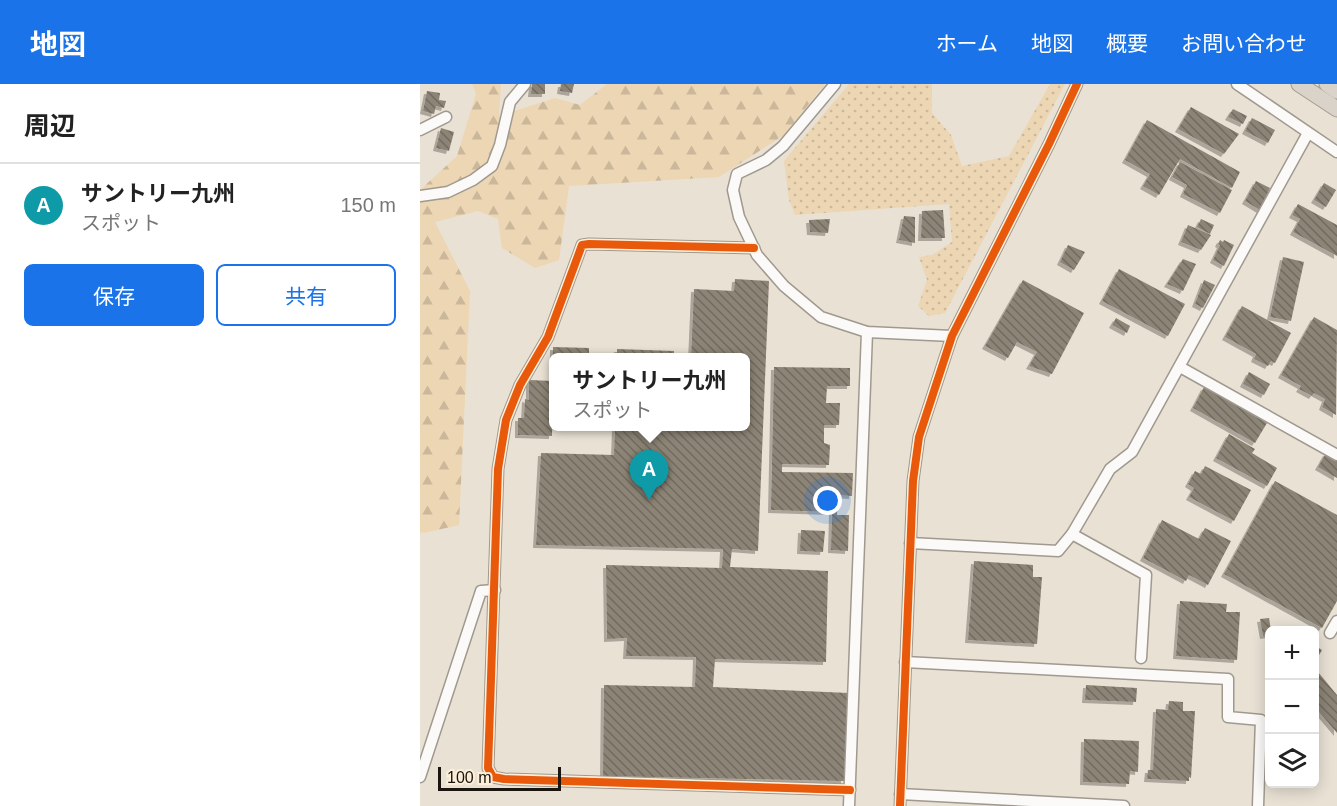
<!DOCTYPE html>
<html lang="ja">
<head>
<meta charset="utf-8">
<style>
  :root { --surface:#fff; --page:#f2f2f2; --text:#222; --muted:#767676; --line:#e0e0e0; --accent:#1a73e8 }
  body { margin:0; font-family:Arial,"Noto Sans JP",sans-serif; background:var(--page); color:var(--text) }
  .controls { position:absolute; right:18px; bottom:18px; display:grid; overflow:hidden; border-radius:9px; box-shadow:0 3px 15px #0003 }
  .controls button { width:54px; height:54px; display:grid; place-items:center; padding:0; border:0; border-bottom:2px solid var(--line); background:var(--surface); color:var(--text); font:30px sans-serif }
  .scale { position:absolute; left:18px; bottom:15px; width:123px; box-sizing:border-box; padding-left:6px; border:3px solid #1a150e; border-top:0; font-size:16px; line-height:21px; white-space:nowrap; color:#1a150e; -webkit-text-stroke:4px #feefd9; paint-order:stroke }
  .you { position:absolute; left:408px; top:417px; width:21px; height:21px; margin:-15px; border:4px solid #fff; border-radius:50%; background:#1a73e8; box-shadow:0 0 0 9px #1a73e833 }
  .badge { display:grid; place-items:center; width:39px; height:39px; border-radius:50%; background:var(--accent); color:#fff; font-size:20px; font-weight:700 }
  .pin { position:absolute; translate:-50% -50px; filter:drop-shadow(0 2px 3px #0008) }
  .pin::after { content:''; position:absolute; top:32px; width:21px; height:18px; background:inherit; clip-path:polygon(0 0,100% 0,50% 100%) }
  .popup { position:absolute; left:129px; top:269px; width:201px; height:78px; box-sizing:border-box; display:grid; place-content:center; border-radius:9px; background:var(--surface); filter:drop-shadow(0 2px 4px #0005); font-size:20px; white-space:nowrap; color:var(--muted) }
  .popup b { font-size:22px; color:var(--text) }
  .popup::after { content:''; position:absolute; left:50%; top:100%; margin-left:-12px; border:12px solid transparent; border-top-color:var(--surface) }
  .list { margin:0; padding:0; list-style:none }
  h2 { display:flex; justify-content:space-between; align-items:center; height:78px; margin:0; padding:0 24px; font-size:26px }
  h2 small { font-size:20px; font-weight:400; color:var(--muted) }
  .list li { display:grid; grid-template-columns:39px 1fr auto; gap:18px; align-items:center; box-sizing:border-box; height:84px; padding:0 24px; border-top:2px solid var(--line) }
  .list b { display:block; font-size:22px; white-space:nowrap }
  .list p { margin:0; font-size:20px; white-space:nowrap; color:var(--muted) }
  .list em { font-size:20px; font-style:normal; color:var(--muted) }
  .actions { display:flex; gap:12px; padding:18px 24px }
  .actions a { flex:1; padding:14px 0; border:2px solid var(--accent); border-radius:9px; text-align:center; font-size:21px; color:var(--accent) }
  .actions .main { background:var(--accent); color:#fff }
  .icon { flex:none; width:33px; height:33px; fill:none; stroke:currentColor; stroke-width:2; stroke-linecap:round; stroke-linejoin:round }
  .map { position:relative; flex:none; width:917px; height:722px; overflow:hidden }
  header { display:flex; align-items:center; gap:36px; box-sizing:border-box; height:84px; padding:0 30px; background:var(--accent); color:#fff }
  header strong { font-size:28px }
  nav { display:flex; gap:33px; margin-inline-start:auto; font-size:21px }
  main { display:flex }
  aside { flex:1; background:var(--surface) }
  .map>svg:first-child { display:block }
  .grass { fill:url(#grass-dots) }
  .forest { fill:url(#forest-firs) }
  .building { fill:url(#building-back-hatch); filter:url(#shadow) }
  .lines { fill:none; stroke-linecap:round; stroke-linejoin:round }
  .minor-casing { stroke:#9f998f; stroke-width:13 }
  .highway-casing { stroke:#a49b8c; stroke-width:17 }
  .minor { stroke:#fcfaf9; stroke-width:10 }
  .highway { stroke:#d9d3c9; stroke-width:15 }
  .cycleway-casing { stroke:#feefd9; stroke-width:11 }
  .cycleway { stroke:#e8590c; stroke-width:8 }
</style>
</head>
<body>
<header>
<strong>地図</strong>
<nav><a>ホーム</a><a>地図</a><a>概要</a><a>お問い合わせ</a></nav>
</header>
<main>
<aside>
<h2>周辺<small></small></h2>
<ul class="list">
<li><span class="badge" style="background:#0f9aa8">A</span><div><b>サントリー九州</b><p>スポット</p></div><em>150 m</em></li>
</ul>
<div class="actions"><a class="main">保存</a><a>共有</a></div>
</aside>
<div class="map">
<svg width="917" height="722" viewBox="0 0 917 722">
  <defs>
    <pattern id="grass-dots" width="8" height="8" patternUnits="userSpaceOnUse" patternTransform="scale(1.5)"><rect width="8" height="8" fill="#edd6b3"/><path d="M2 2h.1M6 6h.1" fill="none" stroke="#cbb799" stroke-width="1.8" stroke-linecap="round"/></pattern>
    <pattern id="forest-firs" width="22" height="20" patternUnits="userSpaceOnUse" patternTransform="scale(1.5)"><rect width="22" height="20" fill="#edd6b3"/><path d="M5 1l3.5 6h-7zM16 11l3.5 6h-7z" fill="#cbb799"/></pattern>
    <pattern id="building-back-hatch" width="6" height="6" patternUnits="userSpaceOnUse" patternTransform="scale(1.5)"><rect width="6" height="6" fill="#8c8476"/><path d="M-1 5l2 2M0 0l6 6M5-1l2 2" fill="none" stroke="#726b5f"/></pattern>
    <filter id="shadow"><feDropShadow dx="-3" dy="3" stdDeviation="0" flood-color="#0004"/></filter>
  </defs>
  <rect width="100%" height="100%" fill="#e9e1d4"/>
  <!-- grass -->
  <path class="grass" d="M429,0H512V29L531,51L542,82L589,72L630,0H645L525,229L509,232L498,222L507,196L499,173L512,171L532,158L529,120L375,131L369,116L364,77Z"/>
  <!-- forest -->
  <path class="forest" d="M52,0H81L79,32L135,14L160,21L187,0H405L364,51L299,93L149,102L139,176L115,184L82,164L78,135L58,127L15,138L50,207L39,441L4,449L0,448V106L37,72L56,10Z"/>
  <!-- building -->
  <g class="building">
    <path d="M112,0H125V10H111Z"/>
    <path d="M141,0H154L152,9L140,7Z"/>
    <path d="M7,7L20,9L19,16L26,17L24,24L16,22L14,30L3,27Z"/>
    <path d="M771,23L819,50L804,70L758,45Z"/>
    <path d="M813,25L827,32L823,40L808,33Z"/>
    <path d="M832,34L855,46L848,59L825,47Z"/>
    <path d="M727,36L820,88L812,104L760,75L739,111L723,102L730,90L705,76Z"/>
    <path d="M21,44L34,48L29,67L16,64Z"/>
    <path d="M760,78L812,106L800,129L763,110L767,101L752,93Z"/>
    <path d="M836,97L850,104L840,126L825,117Z"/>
    <path d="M904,99L916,106L906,123L894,116Z"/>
    <path d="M878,120L917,141V172L873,148L880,135L872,131Z"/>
    <path d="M523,126L525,154H501L502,127Z"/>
    <path d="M484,132L495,133V159L479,156Z"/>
    <path d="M410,135L408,149L390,148L389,136Z"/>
    <path d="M781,135L794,141L790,150L777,143Z"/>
    <path d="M768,141L791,151L781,166L761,158Z"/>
    <path d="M800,156L803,158L804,156L814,161L804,182L793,176L800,161L798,160Z"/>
    <path d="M648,161L665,168L654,186L640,178Z"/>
    <path d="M863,173L884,178L871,237L850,233Z"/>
    <path d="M763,175L776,180L763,207L747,200Z"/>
    <path d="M699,185L765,220L748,252L682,217Z"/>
    <path d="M315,195L349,197L338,467L312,465L310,483L408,487L406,578L295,575L293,603L429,609L424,697L183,692L184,601L275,603L276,573L206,572L207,554L187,555L186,481L302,484L303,465L116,461L121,369L194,371L195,342H325V274H271L274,205L314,207Z"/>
    <path d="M603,196L664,229L632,290L609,282L617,268L597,258L588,274L565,262Z"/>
    <path d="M784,196L795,201L783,224L775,220Z"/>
    <path d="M822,222L871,249L855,279L851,277L848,282L834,275L836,270L805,253Z"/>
    <path d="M894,233L917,246L916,331L902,323L905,315L894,309L892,312L879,305L881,302L861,291Z"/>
    <path d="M696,234L710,242L707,249L692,241Z"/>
    <path d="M133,263L169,264V274H133Z"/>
    <path d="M197,265L254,267V274H197Z"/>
    <path d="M354,283L430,284V302H407L406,319H420L419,341H404V359L410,361L409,381L362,380V388L433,389L432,412L418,411L417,431H429L428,467L411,466L412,428L351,426Z"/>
    <path d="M829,288L850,300L844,311L823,300Z"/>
    <path d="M109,296L133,297L132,352L98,351V334H104L105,315L109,316Z"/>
    <path d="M784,303L847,339L835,359L773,324Z"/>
    <path d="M809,350L835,365L832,369L857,384L847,402L796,374Z"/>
    <path d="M906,369L917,375V394L898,383Z"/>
    <path d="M785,382L831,406L814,437L769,413L774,404L768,400L775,387L781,390Z"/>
    <path d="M855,397L917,431V517L902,544L804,490Z"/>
    <path d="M742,436L779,455L785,444L811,457L788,501L769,491L766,497L723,474Z"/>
    <path d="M381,446L405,447L403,468L380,467Z"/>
    <path d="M554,477L613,481V493H622L617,560L548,556Z"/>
    <path d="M760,517L807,520L806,528H820L817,576L756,572Z"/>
    <path d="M849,534L851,546H850V551L843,552L840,535Z"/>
    <path d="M894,561L902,566L894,580Z"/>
    <path d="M898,588L917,611V649L894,622V591Z"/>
    <path d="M666,601L717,604L716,618L665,616Z"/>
    <path d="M749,617L763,618V627H775L771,694L769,693V697L727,695L728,686H733L736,625L748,626Z"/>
    <path d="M664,655L719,657L718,688L710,687L709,700L663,698Z"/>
  </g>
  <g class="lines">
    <defs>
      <g id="minor">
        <path d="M415,0L363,62L346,76L317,90L313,106L319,133L337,171L364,202L401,233L447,248L532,252"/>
        <path d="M817,0L917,68"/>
        <path d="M0,46L26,33"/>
        <path d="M0,112L28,108L53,96L72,82L80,61L90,18L105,0"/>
        <path d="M334,164L169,160L162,161L128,253L100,301L86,336L78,385L68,684L73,693L84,695L430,706"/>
        <path d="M760,283L917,371"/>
        <path d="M652,450L726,491L721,574"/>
        <path d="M490,459L638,467L652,450L690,385L712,368L888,49"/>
        <path d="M910,549L917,537"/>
        <path d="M485,578L808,595V633L841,636L838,722"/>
        <path d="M0,693L61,507L75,506"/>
        <path d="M480,710L704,722"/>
        <path d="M429,722L447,248"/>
        <path d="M480,722L493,397L499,353L532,252L629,60L657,0"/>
      </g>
      <g id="highway">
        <path d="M879,0L917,25"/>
        <path d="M907,0L917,7"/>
      </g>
    </defs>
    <!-- minor casing -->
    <use href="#minor" class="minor-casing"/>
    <!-- highway casing -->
    <use href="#highway" class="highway-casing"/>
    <!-- minor -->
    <use href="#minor" class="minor"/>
    <!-- highway -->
    <use href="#highway" class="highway"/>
    <defs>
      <g id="cycleway">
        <path d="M334,164L169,160L162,161L128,253L100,301L86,336L78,385L68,684L73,693L84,695L430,706"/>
        <path d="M480,722L493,397L499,353L532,252L629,60L657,0"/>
      </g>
    </defs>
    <!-- cycleway casing -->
    <use href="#cycleway" class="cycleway-casing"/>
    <!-- cycleway -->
    <use href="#cycleway" class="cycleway"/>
  </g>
</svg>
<div class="controls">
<button>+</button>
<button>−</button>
<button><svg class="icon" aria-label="layers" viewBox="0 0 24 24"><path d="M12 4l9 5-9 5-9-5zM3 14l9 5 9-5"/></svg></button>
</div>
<div class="scale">100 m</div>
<div class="you"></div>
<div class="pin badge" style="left:229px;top:416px;background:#0f9aa8">A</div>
<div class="popup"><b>サントリー九州</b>スポット</div>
</div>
</main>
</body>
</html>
